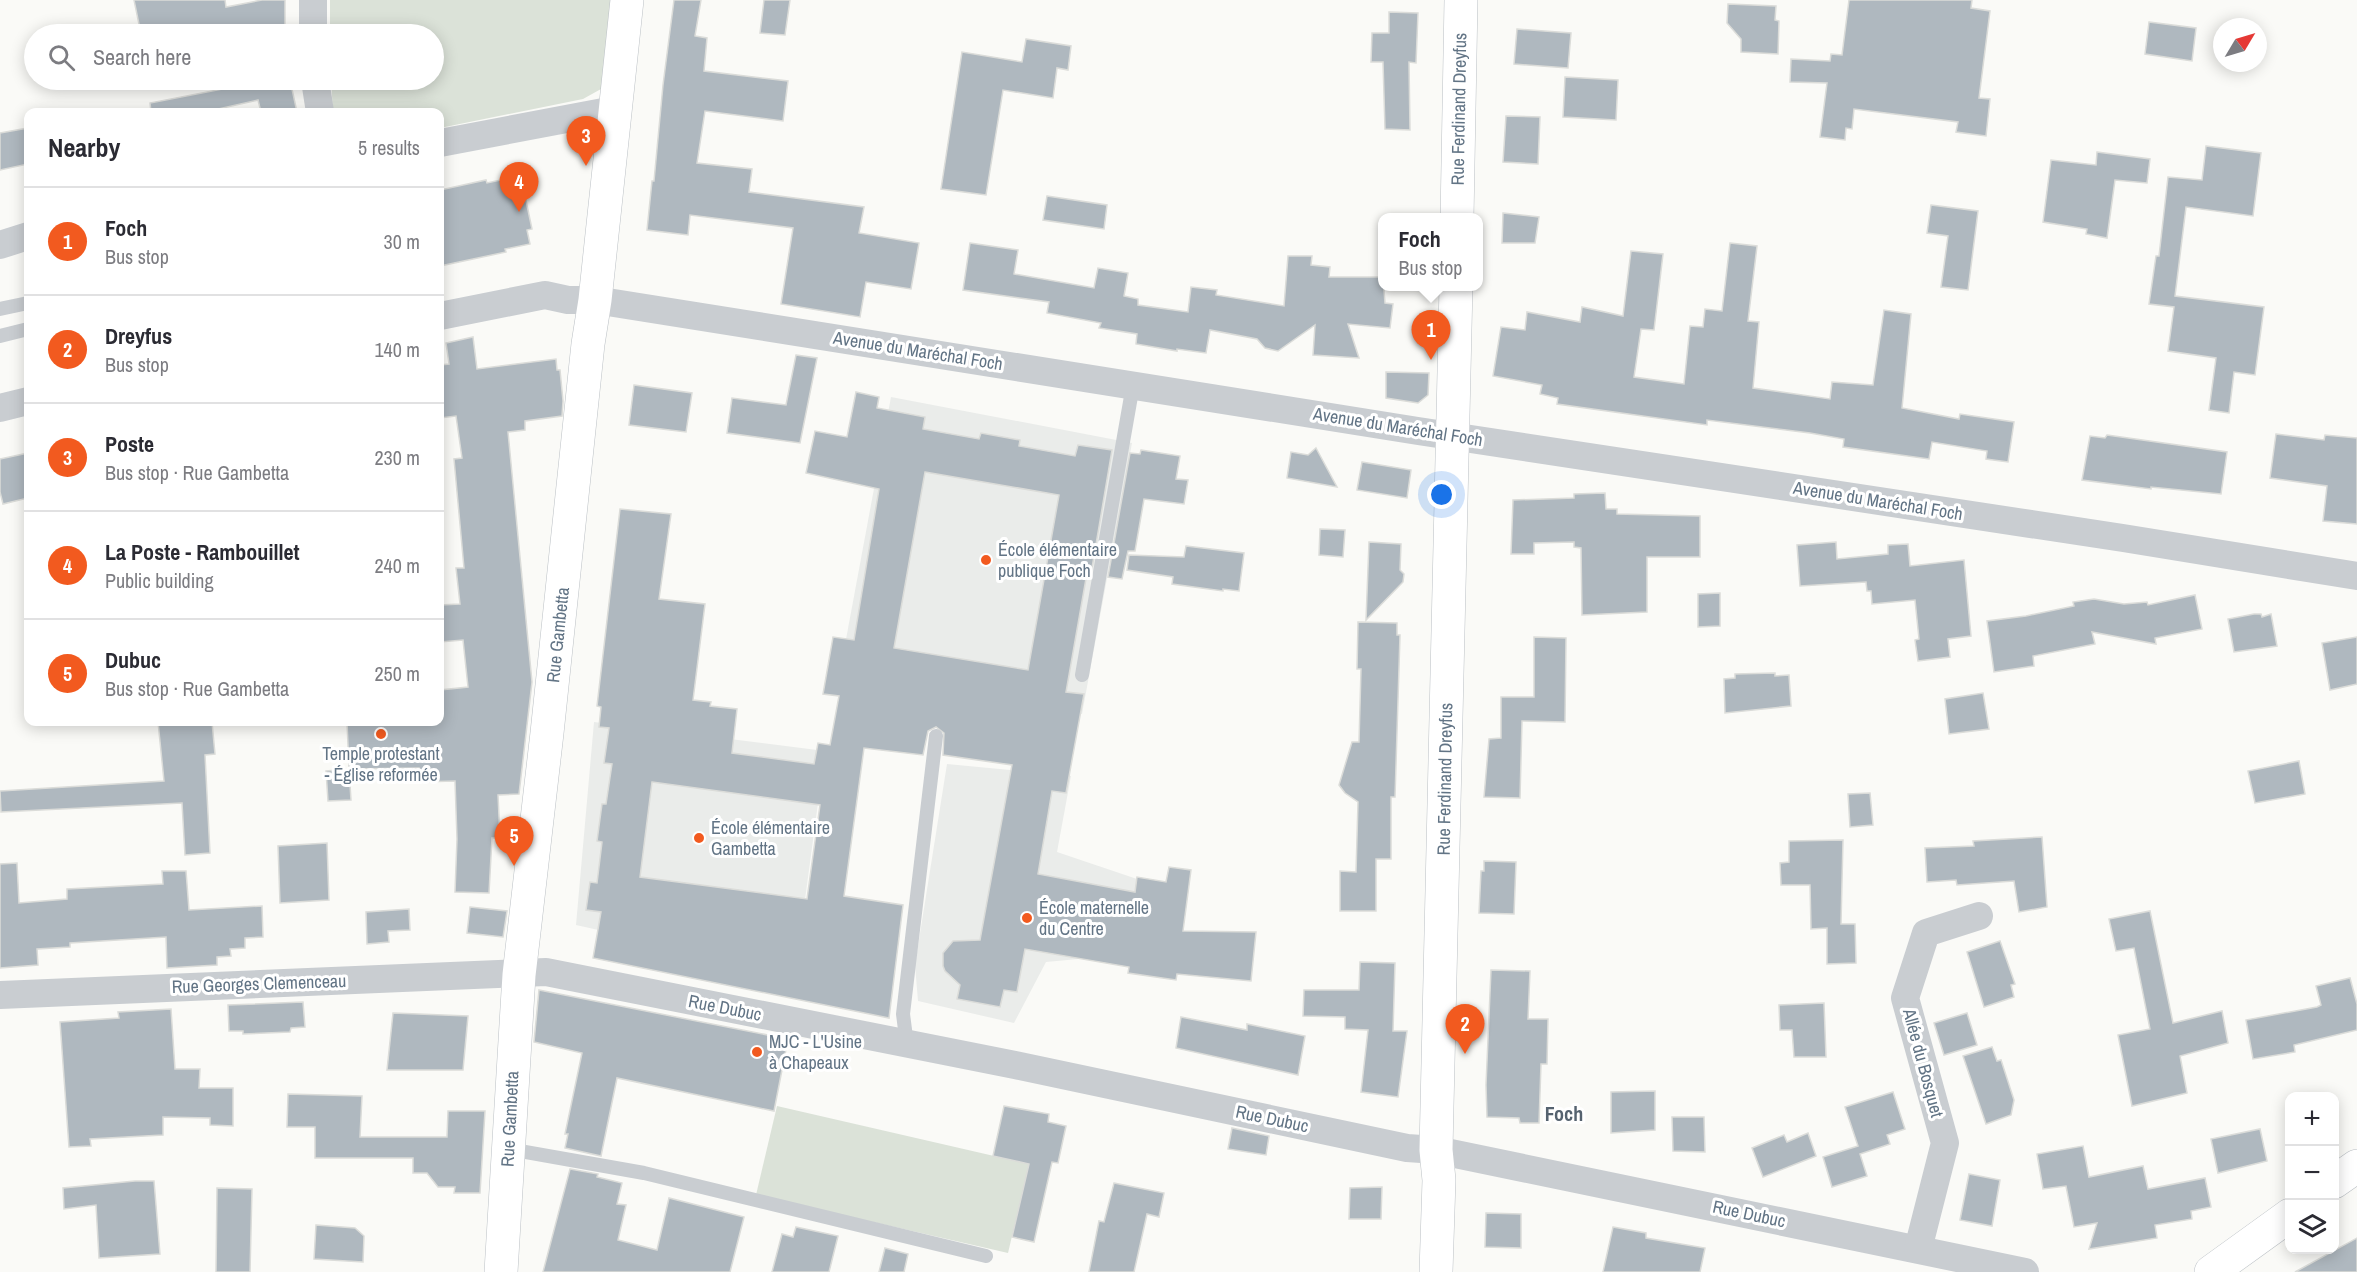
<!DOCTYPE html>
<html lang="en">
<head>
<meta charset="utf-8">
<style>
  :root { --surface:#fff; --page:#f7f7f7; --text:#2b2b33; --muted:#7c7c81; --line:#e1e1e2; --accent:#f25a1f }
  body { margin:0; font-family:"Archivo Narrow",sans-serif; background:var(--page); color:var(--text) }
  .controls { position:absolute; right:18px; bottom:18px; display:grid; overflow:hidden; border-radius:12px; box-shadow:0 3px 15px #0003 }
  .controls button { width:54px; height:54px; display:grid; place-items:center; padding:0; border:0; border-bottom:2px solid var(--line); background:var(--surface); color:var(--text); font:30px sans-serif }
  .compass { position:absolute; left:2213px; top:18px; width:54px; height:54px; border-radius:50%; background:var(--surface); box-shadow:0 3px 15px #0003; rotate:52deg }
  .you { position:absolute; left:1442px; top:495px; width:21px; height:21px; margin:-15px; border:4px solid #fff; border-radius:50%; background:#1a73e8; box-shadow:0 0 0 9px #1a73e833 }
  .badge { display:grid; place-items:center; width:39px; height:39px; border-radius:50%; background:var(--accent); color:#fff; font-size:20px; font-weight:700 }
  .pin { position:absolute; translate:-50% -50px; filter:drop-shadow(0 2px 3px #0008) }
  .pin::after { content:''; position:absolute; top:32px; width:21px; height:18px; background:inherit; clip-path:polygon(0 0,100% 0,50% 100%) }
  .popup { position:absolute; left:1378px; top:213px; width:105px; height:78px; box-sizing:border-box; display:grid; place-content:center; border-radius:12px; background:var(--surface); filter:drop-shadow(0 2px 4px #0005); font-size:20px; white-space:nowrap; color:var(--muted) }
  .popup b { font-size:22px; color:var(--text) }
  .popup::after { content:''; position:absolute; left:50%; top:100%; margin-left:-12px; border:12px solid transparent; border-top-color:var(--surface) }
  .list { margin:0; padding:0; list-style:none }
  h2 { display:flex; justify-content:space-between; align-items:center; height:78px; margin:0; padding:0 24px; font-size:26px }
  h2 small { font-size:20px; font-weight:400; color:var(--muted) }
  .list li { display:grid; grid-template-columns:39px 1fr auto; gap:18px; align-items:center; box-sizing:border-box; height:108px; padding:0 24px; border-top:2px solid var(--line) }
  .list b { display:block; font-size:22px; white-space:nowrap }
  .list p { margin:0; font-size:20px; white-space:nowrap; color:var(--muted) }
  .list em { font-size:20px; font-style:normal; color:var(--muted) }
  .icon { flex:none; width:33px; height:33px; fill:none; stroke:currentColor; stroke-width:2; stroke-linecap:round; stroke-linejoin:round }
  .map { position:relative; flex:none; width:2357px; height:1272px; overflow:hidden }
  .search { position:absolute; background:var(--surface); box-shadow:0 3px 15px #0003; left:24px; top:24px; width:420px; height:66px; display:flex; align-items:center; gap:15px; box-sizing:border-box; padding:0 21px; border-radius:33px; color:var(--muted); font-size:22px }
  .panel { position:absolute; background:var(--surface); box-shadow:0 3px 15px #0003; left:24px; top:108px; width:420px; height:618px; border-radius:12px }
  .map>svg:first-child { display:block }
  .built { fill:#eaecea }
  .green { fill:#dbe2d8 }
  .building { fill:#afb8bf; stroke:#dbdcd9; stroke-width:1.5; fill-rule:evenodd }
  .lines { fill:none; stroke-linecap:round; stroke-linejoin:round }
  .secondary-casing { stroke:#bbc0c5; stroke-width:34 }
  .lane { stroke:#c9cdd1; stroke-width:14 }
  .street { stroke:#c9cdd1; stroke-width:28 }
  .secondary { stroke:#fff; stroke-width:33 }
  .poi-dot { fill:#f25a1f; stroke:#fff; stroke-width:2 }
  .labels { text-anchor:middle; stroke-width:6; stroke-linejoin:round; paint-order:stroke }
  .street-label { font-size:18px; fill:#627485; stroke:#fff }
  .poi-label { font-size:18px; fill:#627485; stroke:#fff; text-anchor:start }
  .neighbourhood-label { font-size:20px; font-weight:bold; fill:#55626f; stroke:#fff }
</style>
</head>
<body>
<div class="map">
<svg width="2357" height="1272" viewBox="0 0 2357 1272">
  <rect width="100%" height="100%" fill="#fafaf7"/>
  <!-- built -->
  <g class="built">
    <path d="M891,397L1132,443L1082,714L957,706L839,677Z"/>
    <path d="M594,722L825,751L795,974L576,925Z"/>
    <path d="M947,764L1071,776L1057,852L1140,880L1121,955L1046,962L1014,1023L918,1001L915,965Z"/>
  </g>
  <!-- green -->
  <g class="green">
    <path d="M330,0H615L608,71L601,89L583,99L440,128V112H333L331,80H434V34H330Z"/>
    <path d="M777,1106L1029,1164L1008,1253L756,1195Z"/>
  </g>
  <!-- building -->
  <g class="building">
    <path d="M134,0H225L226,7L262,0H285V28L253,34H141Z"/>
    <path d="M674,0H701L695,36L707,38L704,71L788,81L783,121L705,111L697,163L752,169L749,192L864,207L859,233L919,243L911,289L866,282L860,317L781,304L793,228L690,215L688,235L647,230L652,181H654L663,85Z"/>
    <path d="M764,0H790L785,35L760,33Z"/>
    <path d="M1849,0H1972L1971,8L1990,11L1979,98L1990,99L1986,136L1956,132L1958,122L1854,109L1852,129L1846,128L1845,140L1820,137L1827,83L1790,82L1791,59L1830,61L1831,54L1842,55Z"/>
    <path d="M1728,4L1776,6L1775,20L1779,21L1778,54L1741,52V39L1727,23Z"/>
    <path d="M1389,12L1418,13L1416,63L1409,62L1410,130L1385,129L1383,62H1371L1372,33H1389Z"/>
    <path d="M2149,22L2196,28L2192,61L2145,54Z"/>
    <path d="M1517,29L1571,33L1568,68L1514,64Z"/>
    <path d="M1026,39L1071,46L1068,70L1057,68L1053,98L1003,90L986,195L941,189L962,52L1022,62Z"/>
    <path d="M1565,77L1618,80L1616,120L1563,117Z"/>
    <path d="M269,80H290L297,112H261L258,100L205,112H151L150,103Z"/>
    <path d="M1506,116L1540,117L1538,164L1503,162Z"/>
    <path d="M28,128V164L0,170V133Z"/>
    <path d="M2206,146L2261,153L2253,216L2186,207L2175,296L2264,307L2255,375L2234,372L2229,413L2209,410L2216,358L2168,351L2174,307L2149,304L2156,256H2159L2168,177L2202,180Z"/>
    <path d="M2097,152L2150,159L2147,183L2115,180L2107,238L2086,234L2087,229L2043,222L2051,160L2096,165Z"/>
    <path d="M515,177L519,191H524L532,229L527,230L530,244L505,249L506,252L440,266V190L486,180L487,183Z"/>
    <path d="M1047,196L1107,205L1104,229L1043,220Z"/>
    <path d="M1931,205L1978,211L1968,290L1941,287L1948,236L1927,233Z"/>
    <path d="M1503,213L1539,217L1535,243H1502Z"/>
    <path d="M970,243L1018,250L1014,274L1094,288L1098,268L1128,273L1124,296L1138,299V305L1188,312L1191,287L1217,290L1216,295L1284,306L1288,256H1312L1311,265L1330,267L1329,277H1383L1385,303L1393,304L1390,328L1348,324L1359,358L1313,355L1315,325L1278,351L1265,348L1257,339L1210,330L1206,353L1177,349V351L1136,344L1137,334L1099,328L1101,323L1047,313L1049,302L963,290Z"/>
    <path d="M1730,243L1757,246L1748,321L1759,322L1753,388L1830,399L1832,382L1873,385L1884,310L1911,314L1902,408L1959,419L1960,414L2014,422L2008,462L1986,459L1987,451L1932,442L1929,459L1843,447L1844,439L1810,433L1707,420V425L1557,404L1558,398L1540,394L1542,385L1493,376L1501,327L1525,330L1527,312L1580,322L1582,307L1623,316L1631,251L1663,254L1654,330L1641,329L1634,377L1684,384L1690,326L1703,327L1705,309L1722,311Z"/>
    <path d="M473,337L477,369L556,359L557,370H560L563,401L562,416L525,421V430L508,432L532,682L519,794L498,795L500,838H492L489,893L455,892L457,839L455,781L420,782L419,768L349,769L347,722H440V690L468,687L463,640L440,642V605L460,604L456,568H464L454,459L462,458L456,416L440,418V365L449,364L446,343Z"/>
    <path d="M796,355L817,358L800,443L727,433L732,398L786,405Z"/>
    <path d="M1386,372L1429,373L1428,395L1418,403L1386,398Z"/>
    <path d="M634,385L692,393L686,432L629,425Z"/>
    <path d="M856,392L879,397L877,408L925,417L923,429L979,439L981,433L1020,440L1019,446L1075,456L1078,445L1112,450L1091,574L1087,573L1066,692L1084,694L1066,793L1052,791L1038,874L1135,892L1137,877L1166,882L1169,867L1191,870L1183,931L1256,932L1251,981L1177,974L1176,980L1128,973L1129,967L1025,949L1017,992L1004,990L1000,1007L957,999L960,985L945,971L943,966V953L953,941L980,940L1012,765L943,755L944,733L936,727L928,731L923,755L864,748L844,896L903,905L889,1018L593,958L601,912L586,910L590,882L597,883L602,842L597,841L602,804H606L612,764L604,763L609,728L599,727L601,707L597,706L620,509L671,514L659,599L705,604L693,700L711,702L710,706L737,709L732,753L814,764L818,743L830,745L839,696L823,694L833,637L854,640L879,489L806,473L815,431L847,437ZM925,472L1059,495L1028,670L894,648ZM652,782L820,805L807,899L640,877Z"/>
    <path d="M2276,434L2324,440L2325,435L2357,438V524L2323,521L2327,486L2270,478Z"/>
    <path d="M2107,435L2227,452L2221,494L2151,487V489L2082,480L2090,436L2105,438Z"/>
    <path d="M1316,448L1337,487L1287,478L1291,452L1308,455Z"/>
    <path d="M1141,450L1180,456L1176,479L1188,480L1184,504L1144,499L1135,551H1128L1122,579L1108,577L1130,453L1140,454Z"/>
    <path d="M28,453V498L3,504L0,492V459Z"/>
    <path d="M1362,462L1411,470L1407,498L1357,490Z"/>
    <path d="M1605,493L1606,509H1617V514L1700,516V557H1647V612L1582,615L1581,548L1574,547V542L1534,543V554H1511L1513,500L1574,498V494Z"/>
    <path d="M1320,529L1345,530L1343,557L1319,555Z"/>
    <path d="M1369,542L1401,544L1400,570L1404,574L1403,582L1366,620Z"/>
    <path d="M1836,542L1837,559L1888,554V545L1908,544L1910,566L1964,560L1971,636L1948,639L1950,657L1918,661L1915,640L1919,639L1915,600L1872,604L1871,591H1867L1866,582L1800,586L1797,545Z"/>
    <path d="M1186,546L1244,553L1239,591L1223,589V591L1172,584L1173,577L1127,570L1129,555L1184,557Z"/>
    <path d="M1720,593V626L1698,627V594Z"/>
    <path d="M2195,595L2202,629L2155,638L2156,644L2092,632L2095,644L2033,656L2034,666L1994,672L1987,621L2026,616L2074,606L2073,602L2094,599L2124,604L2147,602L2148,605Z"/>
    <path d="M2254,614H2261L2262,617L2271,614L2277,646L2234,652L2228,619Z"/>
    <path d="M1358,622L1397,623V635H1400L1395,797H1391V859H1376V911H1340V871L1356,872L1358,802L1345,793L1339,785L1352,742H1359L1361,669H1357Z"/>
    <path d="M1534,637L1566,638L1565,722L1522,721L1520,798L1484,797L1489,739L1501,738V697H1534Z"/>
    <path d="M2357,637V684L2330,690L2322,643Z"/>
    <path d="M1775,673V676L1789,675L1791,706L1725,713L1724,679L1735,678V674Z"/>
    <path d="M1983,693L1989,729L1949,734L1945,699Z"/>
    <path d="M158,722H212L215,754L205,755L210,853L185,855L182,803L1,812L0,791L164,781Z"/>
    <path d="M2299,761L2305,794L2255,803L2248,771Z"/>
    <path d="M349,769L351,800L328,801L326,771Z"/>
    <path d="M1870,793L1873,825L1850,827L1848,794Z"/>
    <path d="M2042,837L2047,907L2019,912L2014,881L1957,885L1956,880L1927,882L1925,848L1974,846L1973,841Z"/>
    <path d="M1843,840L1841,924H1855L1856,963L1827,964V928L1811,929L1810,885H1781L1780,863L1789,862V841Z"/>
    <path d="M327,843L329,900L280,903L278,846Z"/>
    <path d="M1484,861L1516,862L1514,914L1479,913L1481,871H1484Z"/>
    <path d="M17,863L19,903L67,899V889L163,884L162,871H186L189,910L262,906L263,937L245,938V948L230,949L231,956L217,957V965L167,968L166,937L70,943V947L37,949L38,965L0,968V864Z"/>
    <path d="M470,907L507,911L503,937L467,933Z"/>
    <path d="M409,909L410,930L388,931L389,942L367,944L366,912Z"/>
    <path d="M2150,911L2173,1023L2222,1011L2228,1043L2180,1056L2187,1093L2132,1106L2118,1035L2150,1029L2134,948L2116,951L2109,919Z"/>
    <path d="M2000,941L2015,984L2011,985L2014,997L1984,1007L1967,952Z"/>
    <path d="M1360,962L1395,963L1393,1031H1407L1398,1097L1361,1092L1368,1030L1345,1029V1017L1303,1016L1304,990H1359Z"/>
    <path d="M1491,970L1530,971L1528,1019H1548L1547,1064H1541L1539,1123H1520L1519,1118L1487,1117L1486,1085Z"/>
    <path d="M2350,978L2357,1004V1030L2294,1045L2295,1052L2253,1059L2246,1020L2317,1007L2321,1005L2316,986Z"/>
    <path d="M539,990L788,1039L774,1111L617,1078L601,1156L565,1148L568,1134H565L582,1053L534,1042Z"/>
    <path d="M303,1002L305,1027L291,1028L290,1032L243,1034V1031H229L228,1005Z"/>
    <path d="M1824,1003L1826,1057H1794L1792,1030H1780L1779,1005Z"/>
    <path d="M171,1009L175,1069H200L199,1088H233V1126L210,1125V1118L163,1117V1135L90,1139L91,1146L69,1147L60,1022L119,1018L118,1012Z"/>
    <path d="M393,1013L468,1016L463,1070H387Z"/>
    <path d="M1967,1013L1977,1045L1944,1055L1934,1023Z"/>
    <path d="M1181,1017L1247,1030V1024L1305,1036L1298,1075L1176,1048Z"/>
    <path d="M1992,1047L1997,1061L2001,1060L2014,1100L2011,1115L1986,1124L1963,1056Z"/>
    <path d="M1655,1091V1130L1611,1133V1092Z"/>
    <path d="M1893,1092L1905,1129L1887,1135L1890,1144L1860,1154L1867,1176L1832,1187L1823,1157L1858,1146L1845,1107Z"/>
    <path d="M288,1094L362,1096L360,1137H447L448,1111H485L480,1193H454L455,1187H438L427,1173H413V1158H315V1127H287Z"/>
    <path d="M1004,1106L1049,1114L1048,1122L1066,1126L1058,1163L1052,1162L1034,1242L1012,1237L1029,1164L993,1156Z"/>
    <path d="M1672,1117H1704L1705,1152L1673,1151Z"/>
    <path d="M1232,1128L1269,1136L1266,1155L1228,1149Z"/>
    <path d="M2260,1129L2267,1161L2218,1173L2211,1139Z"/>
    <path d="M1808,1133L1816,1156L1763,1177L1752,1148L1784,1135L1787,1142Z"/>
    <path d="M2083,1146L2089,1177L2143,1166L2148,1189L2205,1178L2211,1207L2191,1211L2192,1219L2155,1225L2157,1238L2089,1249L2097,1223L2074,1227L2066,1186L2043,1189L2037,1154Z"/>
    <path d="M570,1169L598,1174L597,1177L622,1183L617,1204L626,1205L618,1240L657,1250L669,1198L744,1217L730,1272H543Z"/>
    <path d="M1969,1174L2000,1180L1992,1226L1960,1220Z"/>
    <path d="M135,1181H154L160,1254L99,1258L96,1205L64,1209L63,1188Z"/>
    <path d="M1114,1183L1164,1193L1159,1217L1147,1214L1134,1272H1089L1099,1221L1104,1222Z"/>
    <path d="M1382,1187L1381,1219H1349L1350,1188Z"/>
    <path d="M217,1188L252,1189L250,1272H216Z"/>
    <path d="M1486,1213L1521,1214V1248L1485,1247Z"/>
    <path d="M316,1225L355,1228L364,1236L363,1262L314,1259Z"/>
    <path d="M796,1227L838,1236L829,1272H772L782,1234L793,1237Z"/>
    <path d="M1613,1227L1646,1233V1238L1705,1248L1700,1272H1603Z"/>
    <path d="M2357,1238V1272H2295Z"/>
    <path d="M885,1248L908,1254L904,1272H879Z"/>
  </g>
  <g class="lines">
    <defs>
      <g id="secondary">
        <path d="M1457,218L1461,0"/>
        <path d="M2334,1182L2357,1166"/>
        <path d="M501,1272L519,975L547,733L588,344L595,300L627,0"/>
        <path d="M1436,1272L1439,1180L1436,1150L1456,286"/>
        <path d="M2211,1272L2290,1215"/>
      </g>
    </defs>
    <!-- secondary casing -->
    <use href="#secondary" class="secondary-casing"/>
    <!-- lane -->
    <g class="lane">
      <path d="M0,309L28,303"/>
      <path d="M0,336L28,329"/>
      <path d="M1082,675L1133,385"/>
      <path d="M907,1045L903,1014L936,736"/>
      <path d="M508,1149L644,1173L986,1256"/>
    </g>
    <!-- street -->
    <g class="street">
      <path d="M313,0V34"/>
      <path d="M315,80L320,112"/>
      <path d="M440,143L614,110"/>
      <path d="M0,245L28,236"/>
      <path d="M440,316L545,295L568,300H595L1418,431L2123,538L2357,576"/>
      <path d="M0,408L28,401"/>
      <path d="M0,995L546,972L1015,1065L1407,1148L1436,1150L2025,1272"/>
      <path d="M1918,1249L1945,1143L1905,998L1926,933L1979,916"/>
    </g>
    <!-- secondary -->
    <use href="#secondary" class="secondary"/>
  </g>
  <!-- markers -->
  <g class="poi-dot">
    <circle cx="986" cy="560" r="6"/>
    <circle cx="381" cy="734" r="6"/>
    <circle cx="699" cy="838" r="6"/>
    <circle cx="1027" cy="918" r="6"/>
    <circle cx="757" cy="1052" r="6"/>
  </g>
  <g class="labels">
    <!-- street labels -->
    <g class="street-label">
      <text transform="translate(1459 109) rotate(-89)" y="6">Rue Ferdinand Dreyfus</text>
      <text transform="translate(918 351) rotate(9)" y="6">Avenue du Maréchal Foch</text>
      <text transform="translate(1398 427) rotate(9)" y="6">Avenue du Maréchal Foch</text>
      <text transform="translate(1878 501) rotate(9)" y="6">Avenue du Maréchal Foch</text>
      <text transform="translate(558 635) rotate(-84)" y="6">Rue Gambetta</text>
      <text transform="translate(1445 779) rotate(-89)" y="6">Rue Ferdinand Dreyfus</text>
      <text transform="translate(259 984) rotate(-2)" y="6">Rue Georges Clemenceau</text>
      <text transform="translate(725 1008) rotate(11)" y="6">Rue Dubuc</text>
      <text transform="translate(1923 1063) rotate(75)" y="6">Allée du Bosquet</text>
      <text transform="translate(510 1119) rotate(-87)" y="6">Rue Gambetta</text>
      <text transform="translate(1272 1119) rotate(12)" y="6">Rue Dubuc</text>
      <text transform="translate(1749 1214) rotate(12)" y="6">Rue Dubuc</text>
    </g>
    <!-- poi labels -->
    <g class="poi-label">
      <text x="998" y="556">École élémentaire<tspan x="998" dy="21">publique Foch</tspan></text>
      <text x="381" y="760" text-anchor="middle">Temple protestant<tspan x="381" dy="21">- Église reformée</tspan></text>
      <text x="711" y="834">École élémentaire<tspan x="711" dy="21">Gambetta</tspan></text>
      <text x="1039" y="914">École maternelle<tspan x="1039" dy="21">du Centre</tspan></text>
      <text x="769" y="1048">MJC - L'Usine<tspan x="769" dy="21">à Chapeaux</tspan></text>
    </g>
    <!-- neighbourhood labels -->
    <g class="neighbourhood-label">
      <text x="1564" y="1121">Foch</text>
    </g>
  </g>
</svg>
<div class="controls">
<button>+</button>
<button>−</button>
<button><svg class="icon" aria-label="layers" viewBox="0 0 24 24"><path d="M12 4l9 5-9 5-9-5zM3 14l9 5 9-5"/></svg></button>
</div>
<svg class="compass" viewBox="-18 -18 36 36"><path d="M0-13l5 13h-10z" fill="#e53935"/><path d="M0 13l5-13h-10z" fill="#7c7c81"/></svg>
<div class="you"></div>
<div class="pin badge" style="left:1431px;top:360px">1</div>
<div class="popup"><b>Foch</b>Bus stop</div>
<div class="pin badge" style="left:1465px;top:1054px">2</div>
<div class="pin badge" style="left:586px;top:166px">3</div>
<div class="pin badge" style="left:519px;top:212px">4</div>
<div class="pin badge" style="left:514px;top:866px">5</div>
<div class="search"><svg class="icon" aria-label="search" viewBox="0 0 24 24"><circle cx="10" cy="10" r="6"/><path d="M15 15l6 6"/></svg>Search here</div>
<section class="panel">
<h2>Nearby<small>5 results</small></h2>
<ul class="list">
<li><span class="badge">1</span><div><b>Foch</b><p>Bus stop</p></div><em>30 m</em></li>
<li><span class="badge">2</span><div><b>Dreyfus</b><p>Bus stop</p></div><em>140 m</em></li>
<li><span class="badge">3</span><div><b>Poste</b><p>Bus stop · Rue Gambetta</p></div><em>230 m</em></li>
<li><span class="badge">4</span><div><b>La Poste - Rambouillet</b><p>Public building</p></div><em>240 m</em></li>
<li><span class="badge">5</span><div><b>Dubuc</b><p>Bus stop · Rue Gambetta</p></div><em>250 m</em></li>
</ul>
</section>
</div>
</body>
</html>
